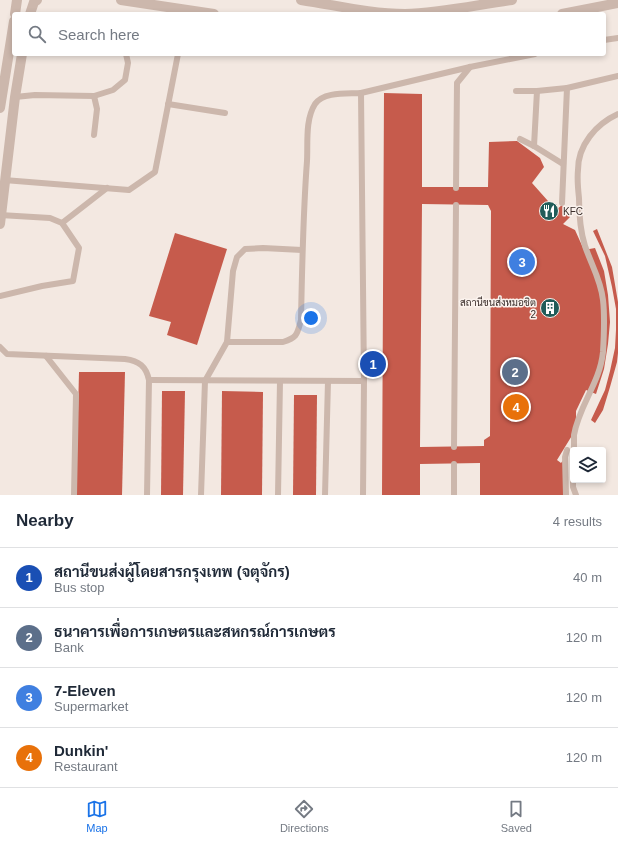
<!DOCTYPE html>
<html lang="en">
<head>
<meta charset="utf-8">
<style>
  :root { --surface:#fff; --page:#f2f2f3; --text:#1f2937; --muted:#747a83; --line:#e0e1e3; --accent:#1a73e8 }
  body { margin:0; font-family:Helvetica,Sarabun,sans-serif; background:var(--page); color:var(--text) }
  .controls { position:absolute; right:12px; bottom:12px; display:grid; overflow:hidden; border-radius:4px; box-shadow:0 2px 6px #0003 }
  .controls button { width:36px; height:36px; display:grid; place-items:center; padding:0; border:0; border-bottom:1px solid var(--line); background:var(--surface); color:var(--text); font:20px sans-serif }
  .you { position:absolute; left:311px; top:318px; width:14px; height:14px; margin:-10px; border:3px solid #fff; border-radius:50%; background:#1a73e8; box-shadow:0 0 0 6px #1a73e833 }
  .badge { display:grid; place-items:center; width:26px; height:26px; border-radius:50%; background:var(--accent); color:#fff; font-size:13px; font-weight:700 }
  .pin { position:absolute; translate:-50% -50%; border:2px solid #fff; box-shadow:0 1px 4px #0006 }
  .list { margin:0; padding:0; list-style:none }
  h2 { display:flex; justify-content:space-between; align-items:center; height:52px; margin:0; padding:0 16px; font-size:17px }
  h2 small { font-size:13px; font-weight:400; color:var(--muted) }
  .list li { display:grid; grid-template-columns:26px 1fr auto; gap:12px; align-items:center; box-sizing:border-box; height:60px; padding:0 16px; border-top:1px solid var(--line) }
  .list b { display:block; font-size:15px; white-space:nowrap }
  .list p { margin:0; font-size:13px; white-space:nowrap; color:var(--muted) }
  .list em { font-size:13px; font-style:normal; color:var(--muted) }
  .icon { flex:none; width:22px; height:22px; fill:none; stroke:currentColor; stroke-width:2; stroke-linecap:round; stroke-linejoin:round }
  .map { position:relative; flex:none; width:618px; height:495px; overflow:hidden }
  .search { position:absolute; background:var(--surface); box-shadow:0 2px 6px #0003; left:12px; right:12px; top:12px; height:44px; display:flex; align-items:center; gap:10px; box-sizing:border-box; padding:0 14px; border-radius:4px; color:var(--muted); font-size:15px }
  .sheet { height:292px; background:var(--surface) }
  nav { display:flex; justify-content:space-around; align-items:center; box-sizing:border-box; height:56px; border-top:1px solid var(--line); background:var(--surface); font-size:11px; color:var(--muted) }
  nav a { display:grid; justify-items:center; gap:2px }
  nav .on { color:var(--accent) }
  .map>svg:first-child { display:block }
  .building { fill:#c65b4c; fill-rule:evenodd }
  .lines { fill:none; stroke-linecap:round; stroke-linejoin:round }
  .service { stroke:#ccb7ac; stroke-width:6 }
  .tertiary { stroke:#ccb7ac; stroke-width:10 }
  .labels { text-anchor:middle; stroke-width:3; stroke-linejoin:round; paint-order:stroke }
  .poi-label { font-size:10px; fill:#3a2e2b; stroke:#fbf3ee; text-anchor:start }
</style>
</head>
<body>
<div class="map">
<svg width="618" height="495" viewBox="0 0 618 495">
  <rect width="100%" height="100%" fill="#f3e8e1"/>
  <!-- building -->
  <g class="building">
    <path d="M384,93L422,94V187H488L489,142L517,141L540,158L544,167L532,183L556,210L562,205L570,217L563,224L575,230L584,250L595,248L604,271L608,295L610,322L608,344L604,369L596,394L586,390L576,411V429L557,460L561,463L564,459V495H480V463L420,464V495H382ZM422,204L488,205L491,211L490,436L484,440V446L420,447Z"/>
    <path d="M597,229L612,267L618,302V353L617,362L610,387L603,410L595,423L591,420L605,390L610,371L615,348L616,330V309L612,287L605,256L593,231Z"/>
    <path d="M175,233L227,249L197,345L167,335L171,322L149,316Z"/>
    <path d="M79,372H125L122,495H76Z"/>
    <path d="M162,391H185L183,495H161Z"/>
    <path d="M222,391L263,392L262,495H221Z"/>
    <path d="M294,395H317L316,495H293Z"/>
  </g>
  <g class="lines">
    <!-- service -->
    <g class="service">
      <path d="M604,40L618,38"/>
      <path d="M516,91H537L567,88"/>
      <path d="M15,97L35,95L94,96L113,90L125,80L128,63L126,54"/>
      <path d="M168,104L225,113"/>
      <path d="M94,135L97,109L94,96"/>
      <path d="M520,139L534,146L563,164"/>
      <path d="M534,146L537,91"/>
      <path d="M4,180L129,190L155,172L178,54"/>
      <path d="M456,188L457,83L470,67"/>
      <path d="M562,203L567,88L618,76"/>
      <path d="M0,215L50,218L62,223L79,248L73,281L42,286L0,296"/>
      <path d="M62,223L107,188"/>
      <path d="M227,342L233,271L237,257L245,249L263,248L302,250"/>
      <path d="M0,347L7,354L125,359C139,361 146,366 149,380L147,495"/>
      <path d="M46,356L76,394L74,495"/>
      <path d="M149,380L364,381"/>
      <path d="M454,447L456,205"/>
      <path d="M574,450C574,445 574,440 574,435C579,405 600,383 603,352C604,335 605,317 603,300C601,280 591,264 585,246C580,230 579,214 579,198C578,189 577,179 578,170C578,145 596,124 618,114"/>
      <path d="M573,480V487L576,495"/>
      <path d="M201,495L205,381L227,342H283C298,337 297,334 301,320C302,267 303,214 307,161C308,143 305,120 315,104C324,91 348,94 361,93"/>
      <path d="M278,495L280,381"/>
      <path d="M325,495L328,381"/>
      <path d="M363,495L364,381L361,93L470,67L535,54"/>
      <path d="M454,495V464"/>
      <path d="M566,495L565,457L567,450"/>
    </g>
    <!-- tertiary -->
    <g class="tertiary">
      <path d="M121,0L214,14"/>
      <path d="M301,0C335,5 370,14 405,14C440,13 476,5 512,0"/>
      <path d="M15,14L17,0"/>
      <path d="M30,14L34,2L37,0"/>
      <path d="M562,14L618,3"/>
      <path d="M0,108L14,21"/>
      <path d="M0,224L15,97L22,54"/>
    </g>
  </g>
  <!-- icons -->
  <defs>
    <symbol id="restaurant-disc" viewBox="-11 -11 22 22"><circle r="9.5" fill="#205c59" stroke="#fbf3ee"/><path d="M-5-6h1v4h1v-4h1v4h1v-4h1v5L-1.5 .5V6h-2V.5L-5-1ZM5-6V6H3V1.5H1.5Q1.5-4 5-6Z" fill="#fff"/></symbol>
    <symbol id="building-disc" viewBox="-11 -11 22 22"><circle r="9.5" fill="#205c59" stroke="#fbf3ee"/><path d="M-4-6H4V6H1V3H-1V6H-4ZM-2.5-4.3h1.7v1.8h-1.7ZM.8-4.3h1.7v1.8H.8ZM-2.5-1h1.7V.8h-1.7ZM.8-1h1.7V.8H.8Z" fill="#fff"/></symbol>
  </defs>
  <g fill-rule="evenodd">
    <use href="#restaurant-disc" x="538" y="200" width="22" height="22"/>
    <use href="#building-disc" x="539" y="297" width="22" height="22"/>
  </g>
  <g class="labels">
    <!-- poi labels -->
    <g class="poi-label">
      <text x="563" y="215">KFC</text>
      <text x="536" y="306" text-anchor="end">สถานีขนส่งหมอชิต<tspan x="536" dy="12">2</tspan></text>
    </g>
  </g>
</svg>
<div class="controls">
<button><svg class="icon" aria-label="layers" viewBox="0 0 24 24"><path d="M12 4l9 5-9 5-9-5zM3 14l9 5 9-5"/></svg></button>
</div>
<div class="you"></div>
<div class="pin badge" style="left:373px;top:364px;background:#1a4fb4">1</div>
<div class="pin badge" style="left:515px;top:372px;background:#5c6f8a">2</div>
<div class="pin badge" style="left:522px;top:262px;background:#3f7fe0">3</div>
<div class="pin badge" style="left:516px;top:407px;background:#e8710a">4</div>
<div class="search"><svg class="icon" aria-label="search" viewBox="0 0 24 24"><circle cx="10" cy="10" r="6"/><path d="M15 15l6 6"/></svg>Search here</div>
</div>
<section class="sheet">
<h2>Nearby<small>4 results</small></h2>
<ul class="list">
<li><span class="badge" style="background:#1a4fb4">1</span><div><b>สถานีขนส่งผู้โดยสารกรุงเทพ (จตุจักร)</b><p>Bus stop</p></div><em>40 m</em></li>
<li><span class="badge" style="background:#5c6f8a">2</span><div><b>ธนาคารเพื่อการเกษตรและสหกรณ์การเกษตร</b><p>Bank</p></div><em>120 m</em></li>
<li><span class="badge" style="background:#3f7fe0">3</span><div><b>7-Eleven</b><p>Supermarket</p></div><em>120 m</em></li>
<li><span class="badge" style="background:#e8710a">4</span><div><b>Dunkin'</b><p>Restaurant</p></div><em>120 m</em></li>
</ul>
</section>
<nav>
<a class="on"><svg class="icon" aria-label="map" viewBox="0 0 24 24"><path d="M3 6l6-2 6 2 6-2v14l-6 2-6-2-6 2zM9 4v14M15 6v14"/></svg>Map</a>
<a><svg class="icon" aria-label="directions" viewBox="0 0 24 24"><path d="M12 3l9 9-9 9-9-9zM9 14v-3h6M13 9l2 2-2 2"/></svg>Directions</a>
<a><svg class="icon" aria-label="saved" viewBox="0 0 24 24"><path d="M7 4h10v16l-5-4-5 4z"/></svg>Saved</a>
</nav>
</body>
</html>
